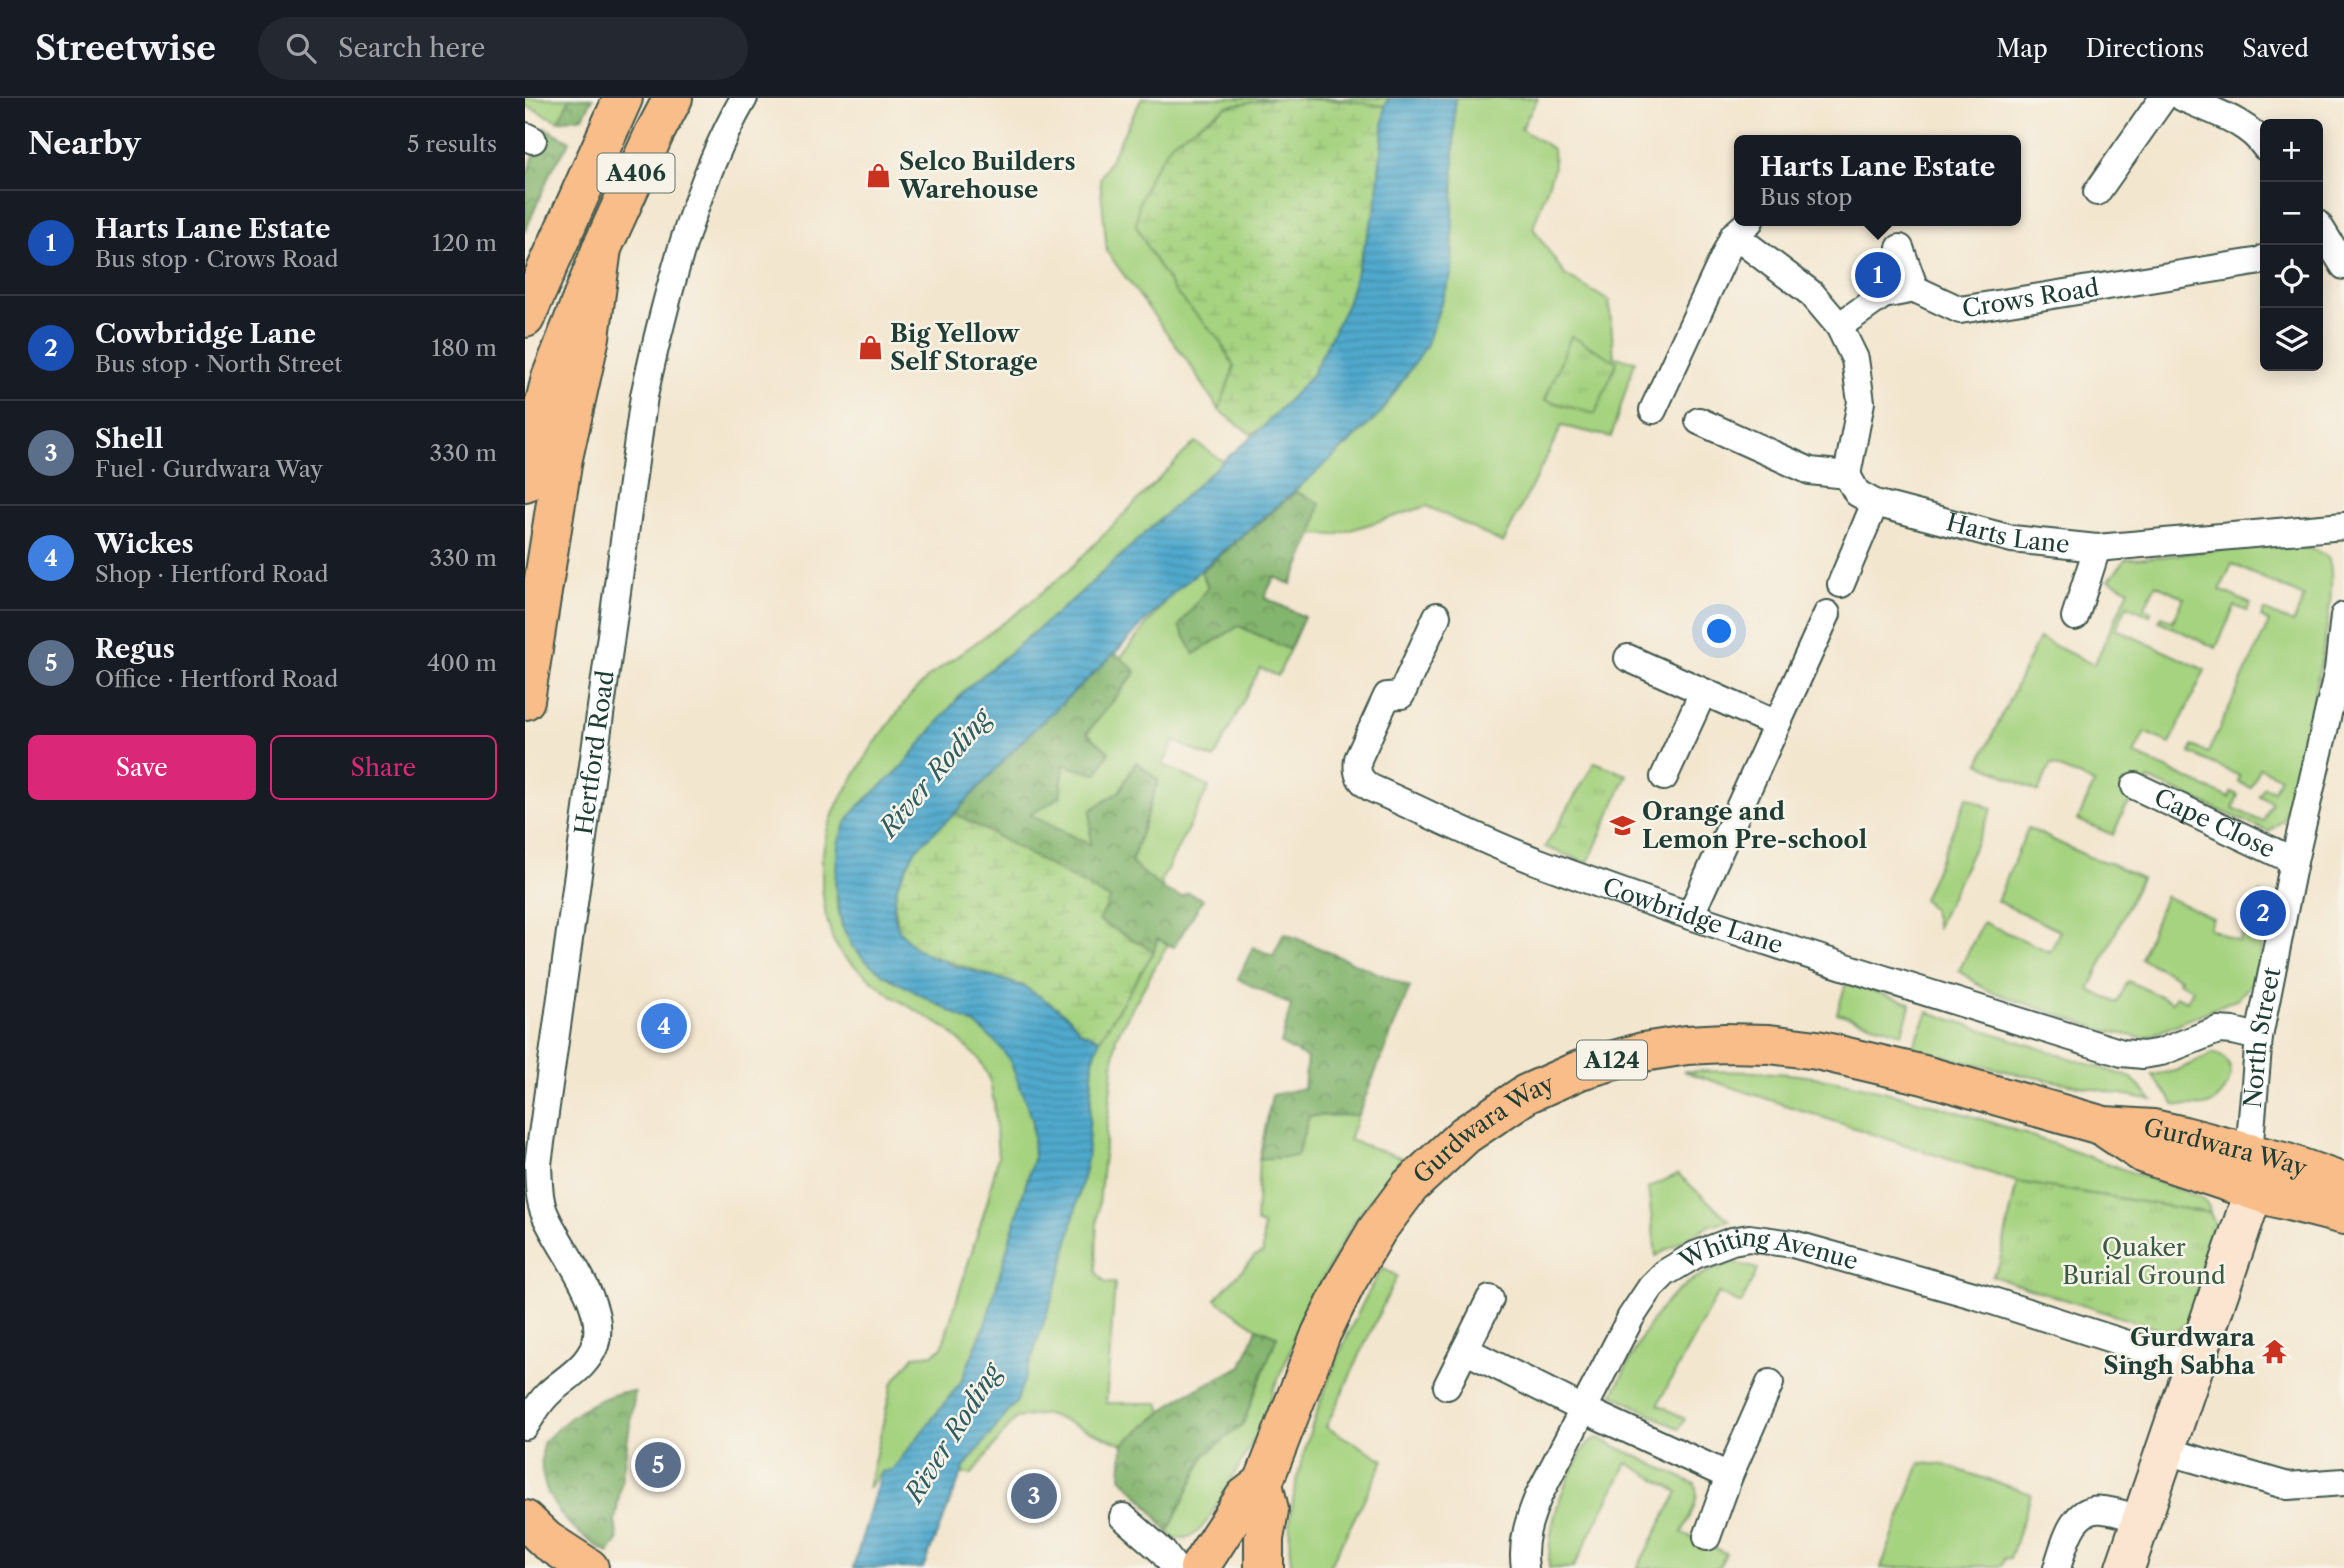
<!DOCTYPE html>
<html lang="en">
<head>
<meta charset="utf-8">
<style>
  :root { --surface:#171b24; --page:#242831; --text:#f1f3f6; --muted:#9ea1a6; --line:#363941; --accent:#db2777 }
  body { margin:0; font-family:"Libre Caslon Text",serif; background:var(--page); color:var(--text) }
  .controls { position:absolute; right:21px; top:21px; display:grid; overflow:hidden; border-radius:10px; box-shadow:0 4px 18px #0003 }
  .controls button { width:63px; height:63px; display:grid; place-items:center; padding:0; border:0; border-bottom:2px solid var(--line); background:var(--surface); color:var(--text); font:35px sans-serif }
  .you { position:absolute; left:1195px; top:534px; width:24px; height:24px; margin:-18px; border:5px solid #fff; border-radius:50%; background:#1a73e8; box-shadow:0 0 0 10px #1a73e833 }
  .badge { display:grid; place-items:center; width:46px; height:46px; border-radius:50%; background:var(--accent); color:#fff; font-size:23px; font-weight:700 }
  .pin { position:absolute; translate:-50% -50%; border:4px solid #fff; box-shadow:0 2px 7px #0006 }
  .popup { position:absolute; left:1209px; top:37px; width:287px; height:91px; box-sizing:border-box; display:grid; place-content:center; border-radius:10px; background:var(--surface); filter:drop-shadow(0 2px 5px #0005); font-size:23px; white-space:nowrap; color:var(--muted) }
  .popup b { font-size:26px; color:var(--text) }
  .popup::after { content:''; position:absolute; left:50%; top:100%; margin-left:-14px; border:14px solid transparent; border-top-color:var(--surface) }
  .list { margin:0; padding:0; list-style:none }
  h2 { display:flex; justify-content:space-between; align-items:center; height:91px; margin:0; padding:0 28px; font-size:30px }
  h2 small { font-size:23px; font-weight:400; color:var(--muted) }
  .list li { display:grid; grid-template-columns:46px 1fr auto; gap:21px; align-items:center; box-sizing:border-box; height:105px; padding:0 28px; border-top:2px solid var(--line) }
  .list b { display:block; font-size:26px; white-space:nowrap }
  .list p { margin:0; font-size:23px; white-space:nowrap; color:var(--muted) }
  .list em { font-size:23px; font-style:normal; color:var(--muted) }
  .actions { display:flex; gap:14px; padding:21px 28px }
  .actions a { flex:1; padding:16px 0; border:2px solid var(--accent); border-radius:10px; text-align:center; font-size:24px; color:var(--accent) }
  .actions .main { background:var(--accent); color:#fff }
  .icon { flex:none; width:38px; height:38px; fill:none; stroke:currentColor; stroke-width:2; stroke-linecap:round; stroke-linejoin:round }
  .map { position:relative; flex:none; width:1819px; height:1470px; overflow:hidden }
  header { display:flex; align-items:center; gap:42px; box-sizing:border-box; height:98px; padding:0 35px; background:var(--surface); border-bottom:2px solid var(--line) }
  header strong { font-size:33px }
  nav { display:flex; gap:38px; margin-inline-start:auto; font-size:24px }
  .search { width:490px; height:63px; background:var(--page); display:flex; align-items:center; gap:18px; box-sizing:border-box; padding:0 24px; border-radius:38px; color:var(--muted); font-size:26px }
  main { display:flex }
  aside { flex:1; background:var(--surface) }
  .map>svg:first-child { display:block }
  .green { fill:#a6d380; stroke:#62885a; stroke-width:2; fill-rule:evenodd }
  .forest { fill:url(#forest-crowns); stroke:#527951; stroke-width:2 }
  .wetland { fill:url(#wetland-marsh); stroke:#62885a; stroke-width:2 }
  .park { fill:url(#park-tufts); stroke:#62885a; stroke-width:2 }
  .water { fill:url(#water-rules); stroke:#387380; stroke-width:2 }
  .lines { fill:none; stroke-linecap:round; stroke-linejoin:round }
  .street-casing { stroke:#3f564b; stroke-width:30 }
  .secondary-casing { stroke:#3f564b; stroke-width:42 }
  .primary-casing { stroke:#3f564b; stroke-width:42 }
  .highway-casing { stroke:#3f564b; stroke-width:42 }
  .street { stroke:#fff; stroke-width:26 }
  .secondary { stroke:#fce5d0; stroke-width:38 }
  .primary { stroke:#f8bd89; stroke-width:38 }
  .highway { stroke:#f8bd89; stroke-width:38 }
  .labels { text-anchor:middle; stroke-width:5; stroke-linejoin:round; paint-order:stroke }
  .shield { fill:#f7f3e8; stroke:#60746a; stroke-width:2 }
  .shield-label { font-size:23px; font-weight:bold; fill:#1f3d34 }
  .poi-label { font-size:24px; font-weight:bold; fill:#1f3d34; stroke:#f7f3e8; text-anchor:start }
  .street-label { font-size:24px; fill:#1f3d34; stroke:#f7f3e8 }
  .park-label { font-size:24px; fill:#3a5b43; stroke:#f7f3e8 }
  .water-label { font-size:26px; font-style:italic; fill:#2e5d62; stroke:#f7f3e8 }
</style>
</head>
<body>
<header>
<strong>Streetwise</strong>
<div class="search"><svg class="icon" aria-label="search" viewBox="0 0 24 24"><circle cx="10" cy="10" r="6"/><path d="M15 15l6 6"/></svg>Search here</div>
<nav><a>Map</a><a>Directions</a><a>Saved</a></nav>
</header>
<main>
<aside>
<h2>Nearby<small>5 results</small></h2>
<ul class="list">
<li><span class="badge" style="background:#1a4fb4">1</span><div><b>Harts Lane Estate</b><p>Bus stop · Crows Road</p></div><em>120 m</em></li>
<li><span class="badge" style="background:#1a4fb4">2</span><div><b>Cowbridge Lane</b><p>Bus stop · North Street</p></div><em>180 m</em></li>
<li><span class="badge" style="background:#5c6f8a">3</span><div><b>Shell</b><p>Fuel · Gurdwara Way</p></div><em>330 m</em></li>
<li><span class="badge" style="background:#3f7fe0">4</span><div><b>Wickes</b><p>Shop · Hertford Road</p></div><em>330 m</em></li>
<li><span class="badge" style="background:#5c6f8a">5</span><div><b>Regus</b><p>Office · Hertford Road</p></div><em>400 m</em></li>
</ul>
<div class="actions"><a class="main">Save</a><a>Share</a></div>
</aside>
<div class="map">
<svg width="1819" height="1470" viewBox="0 0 1819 1470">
  <defs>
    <pattern id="forest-crowns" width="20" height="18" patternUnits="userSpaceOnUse" patternTransform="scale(1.75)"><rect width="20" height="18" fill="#84b56e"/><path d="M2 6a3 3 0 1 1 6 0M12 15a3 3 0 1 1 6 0" fill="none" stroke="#6b945b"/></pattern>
    <pattern id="wetland-marsh" width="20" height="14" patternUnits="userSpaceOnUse" patternTransform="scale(1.75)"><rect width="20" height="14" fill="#a6d380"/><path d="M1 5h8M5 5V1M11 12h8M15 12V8" fill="none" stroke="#8eb66f"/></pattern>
    <pattern id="park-tufts" width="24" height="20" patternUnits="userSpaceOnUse" patternTransform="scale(1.75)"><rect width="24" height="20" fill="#a6d380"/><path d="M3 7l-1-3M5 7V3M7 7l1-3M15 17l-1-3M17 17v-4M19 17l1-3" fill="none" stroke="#8eb66f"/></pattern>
    <pattern id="water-rules" width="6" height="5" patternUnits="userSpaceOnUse" patternTransform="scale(1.75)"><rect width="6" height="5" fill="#50a9cd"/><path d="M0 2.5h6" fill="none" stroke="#428ba7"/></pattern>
  </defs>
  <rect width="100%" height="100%" fill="#f7f3e8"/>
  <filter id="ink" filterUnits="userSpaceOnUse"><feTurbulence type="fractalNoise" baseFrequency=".0143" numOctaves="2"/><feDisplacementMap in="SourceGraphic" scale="14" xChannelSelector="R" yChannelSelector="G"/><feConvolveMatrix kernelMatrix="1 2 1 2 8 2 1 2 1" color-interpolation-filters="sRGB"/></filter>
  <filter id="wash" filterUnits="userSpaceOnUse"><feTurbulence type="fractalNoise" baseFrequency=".00686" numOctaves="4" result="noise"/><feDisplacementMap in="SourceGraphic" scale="28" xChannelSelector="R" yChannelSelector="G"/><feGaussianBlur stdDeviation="1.57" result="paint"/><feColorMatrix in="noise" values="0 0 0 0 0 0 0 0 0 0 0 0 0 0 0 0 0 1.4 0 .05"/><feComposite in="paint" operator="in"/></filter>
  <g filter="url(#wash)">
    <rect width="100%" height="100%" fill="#f3e6cf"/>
    <!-- green -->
    <g class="green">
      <path d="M617,0H750L702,8L648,43L676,220L695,242L709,269L694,312L666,268L582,154L575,81Z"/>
      <path d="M776,0H864L860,8L824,3Z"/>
      <path d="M930,0H1013L996,31L1028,51L1029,70L1008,130L1040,177L1084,203L1089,259L1110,263L1086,339L1037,328L978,445L902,408L810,437L788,436L766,486L749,479L739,499L779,519L753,578L735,570L689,661L649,643L638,667L684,689L636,783L638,791L606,765L633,682L611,664L594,694L566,712L565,747L504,717L535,699L539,667L572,676L562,635L611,574L595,560L647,496L827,343L855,316L901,248L927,175Z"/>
      <path d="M670,344L698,363L552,498L439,593L375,671L358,687L313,746L310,785L312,807L317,828L327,848L340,862L359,877L451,927L473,946L485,963L507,1020L509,1058L461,1224L436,1284L367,1372L356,1374L343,1390L367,1286L389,1258L409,1256L417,1249L462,1105L473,1059L469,1005L464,979L454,961L422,931L365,897L317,857L308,842L301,818L297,791V760L302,732L312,707L347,649L385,598L406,577L496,512L544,472Z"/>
      <path d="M1737,446C1754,448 1793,447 1803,460C1819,491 1771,680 1759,721L1744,734L1624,681L1599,712L1588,737L1553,722L1569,685L1526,666L1513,694L1454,665L1514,540L1569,567L1604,492L1584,482L1601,461C1647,460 1691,450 1737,446ZM1707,466L1779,499L1768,525L1739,512L1736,519L1744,524L1683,655L1668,648L1665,655L1715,678L1713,684L1726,690L1735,670L1755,679L1749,693L1739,689L1734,698L1747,704L1738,724L1708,710L1713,697L1707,694L1704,700L1609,656L1620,634L1645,646L1680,572L1591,531L1602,507L1625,518L1626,513L1619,510L1631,486L1659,500L1648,523L1637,518L1634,523L1691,550L1710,508L1722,513L1726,506L1695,492Z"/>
      <path d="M1442,699L1467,711L1412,829L1408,812L1398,801Z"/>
      <path d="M1503,730L1564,759L1587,766L1616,780L1564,892L1592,905L1603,883L1648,904L1651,898L1662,903L1668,891L1653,884L1655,880L1616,861L1640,798L1688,820L1684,830L1714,844L1735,795L1740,820L1737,846L1735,869L1726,886L1714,900L1622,939H1613L1577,932L1462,892L1434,873L1458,824L1525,854L1535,833L1472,803Z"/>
      <path d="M632,840L643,846L591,939L572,1126L571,1174L581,1185H590L581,1305H634L637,1314L598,1346L522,1316L491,1320L447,1376H436L440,1368L492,1303L536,1174L562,1062L568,962L575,941L629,853Z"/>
      <path d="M1321,885L1386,905L1377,935L1312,915Z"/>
      <path d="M1403,914L1607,980L1627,1002L1493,976L1387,951Z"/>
      <path d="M1688,955C1720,962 1702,1004 1679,1008C1670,1009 1659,1007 1650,1007L1627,977L1651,973Z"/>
      <path d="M1158,973C1206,974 1254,972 1301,981C1427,1004 1546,1053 1666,1096C1676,1101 1684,1103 1685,1115L1492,1084Z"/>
      <path d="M833,1017L824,1042L881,1061L832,1119L813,1152L794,1189L748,1292L738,1326L683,1422C673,1435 667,1441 650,1441L643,1434L680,1357L718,1326L752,1238L732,1230L690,1201L730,1158L738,1155V1128L731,1125L734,1061L772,1058L784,1018Z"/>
      <path d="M1153,1076L1205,1123L1185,1127L1131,1158L1123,1090Z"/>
      <path d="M1209,1165L1233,1171L1216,1206L1193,1195L1133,1306L1160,1321L1154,1331L1088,1296C1118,1237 1137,1182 1209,1165Z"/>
      <path d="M857,1170L872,1178L801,1329L859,1362L804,1470H767C751,1392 817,1238 857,1170Z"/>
      <path d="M1073,1340L1170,1386C1176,1403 1164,1419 1157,1435L1201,1455L1194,1470H1112L1153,1394L1102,1365L1048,1470H1024C1023,1430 1033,1398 1052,1363C1058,1353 1061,1343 1073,1340Z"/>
      <path d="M1395,1365L1419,1367L1506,1396L1485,1461L1480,1460L1477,1468L1356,1470Z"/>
    </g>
    <!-- forest -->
    <g class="forest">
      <path d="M45,0H68L58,19L33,23Z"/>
      <path d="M20,30L45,43L25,75L0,134V80Z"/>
      <path d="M771,394L795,405L788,436L766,486L749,479L739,500L779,519L764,552L714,528L669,556L654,528L683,489L676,474Z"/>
      <path d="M590,555L611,573L562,635L584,654L572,676L539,667L535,699L505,717L565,747L566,712L594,694L611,664L633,682L606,765L638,791L656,799L663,795L678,801L649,849L632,841L629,853L574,823L585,801L430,715L501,639Z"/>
      <path d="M759,835L885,889L833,1017L784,1018L772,1058L734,1061L747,997L779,990L782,960L756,946L766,907L713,881L728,849L748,858Z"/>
      <path d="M732,1230L752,1238L718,1326L680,1357L643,1434L619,1403L596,1379L598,1346L656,1299L717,1268Z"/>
      <path d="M98,1294H110L90,1424L93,1443L84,1455C52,1438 22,1410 17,1373C16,1364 17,1354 18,1345C42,1320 64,1303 98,1294Z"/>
    </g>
    <!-- wetland -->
    <g class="wetland">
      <path d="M750,0L823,3L860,8L851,108L822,206L803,249L788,277L738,329L726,336L694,312L709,269L695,242L651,195L627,158L611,127L614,106L625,77L648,43L702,8Z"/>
      <path d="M429,715L585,801L574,823L629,853L575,941L555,933L545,920L531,909L498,888L401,856L386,846L374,832L369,805L373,785L391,751Z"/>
    </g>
    <!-- park -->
    <g class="park">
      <path d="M0,0H45L33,23L0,7Z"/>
      <path d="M1046,238L1092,264L1070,316L1020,302Z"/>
      <path d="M1070,664L1102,677L1063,765L1020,749Z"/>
      <path d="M1492,1084L1685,1115L1692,1130L1668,1218L1655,1231L1648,1234H1641L1467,1178L1474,1167Z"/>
    </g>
    <!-- water -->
    <path class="water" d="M864,0H930L927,175L901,248L855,316L787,378L647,496L590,555L501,639L430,715L391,751L373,785L369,805L370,820L374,832L386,846L401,856L428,867L498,888L531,909L545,920L555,933L575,941L568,962L562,1062L536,1174L492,1303L440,1368L398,1470H328L356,1374L367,1372L436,1284L461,1224L509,1058L507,1020L485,963L473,946L451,927L359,877L340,862L327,848L317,828L310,785L313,746L318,731L325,718L338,704L375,671L439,593L552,498L698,363L738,329L787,277L822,206L851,108L860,8Z"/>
  </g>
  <g filter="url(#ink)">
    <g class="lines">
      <defs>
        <g id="street">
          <path d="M1658,0C1686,13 1723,23 1740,49"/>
          <path d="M0,38L8,42"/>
          <path d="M1572,94L1638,0"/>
          <path d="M1793,126L1819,168"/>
          <path d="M1209,137L1287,196L1314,228"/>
          <path d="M1375,150L1390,191"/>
          <path d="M1128,312L1209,137L1225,123"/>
          <path d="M1174,323L1285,373L1322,377"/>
          <path id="s1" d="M1322,377L1336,304L1330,261L1314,228L1358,197L1390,191L1435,212L1736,163L1740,160"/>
          <path id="s2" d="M1322,377L1332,395L1350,405L1487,441L1572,450L1819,428"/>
          <path d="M1316,486L1350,405"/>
          <path id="s3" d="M912,518L876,597L862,598L833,661C831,675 834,682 846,690C901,714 955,742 1011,763C1204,835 1401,894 1597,955L1618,957L1636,954L1693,932L1708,933L1734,939"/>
          <path d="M1550,519L1572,450"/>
          <path d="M1103,560L1251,626"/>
          <path d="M1139,679L1178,594"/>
          <path id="s4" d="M1610,688L1769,763"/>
          <path d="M1165,818L1302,516"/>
          <path id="s5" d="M1724,1055L1734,939L1769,763L1813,572L1819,518"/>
          <path d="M940,1252L1058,1311L1204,1378"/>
          <path d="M922,1288L965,1201"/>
          <path id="s6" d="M0,1328C7,1318 13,1306 22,1297C38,1281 60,1272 70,1247C84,1206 33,1150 19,1114C13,1099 14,1082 13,1066L119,298C140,202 170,84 219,0"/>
          <path d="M1638,1352L1763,1388L1819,1384"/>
          <path d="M598,1419L637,1453L650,1470"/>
          <path d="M1182,1439L1204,1378L1245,1285"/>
          <path id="s7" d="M1000,1470C996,1444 1004,1421 1014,1397L1106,1219L1126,1189L1140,1175L1170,1157L1207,1143L1224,1140L1268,1146L1452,1198L1668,1267"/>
          <path d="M1532,1470C1539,1448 1547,1407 1578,1412C1591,1413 1603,1418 1615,1421"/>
        </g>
        <path id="secondary" d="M1600,1470L1723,1110L1724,1057"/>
        <g id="primary">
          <path d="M1583,1032L1619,1056L1748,1099L1819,1117"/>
          <path d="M0,1422L21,1442L64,1470"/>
          <path d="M674,1470L720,1399L738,1385"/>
          <path id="s8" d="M739,1470V1441L744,1412L738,1385L796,1236L822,1183L852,1132L885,1088L940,1037L1001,996L1055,972L1118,954L1162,947L1200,945L1244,946L1292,952L1399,977L1579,1028L1628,1031L1659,1038L1762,1065L1819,1085"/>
        </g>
        <g id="highway">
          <path d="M0,220L98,0"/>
          <path d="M0,384L26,280L77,150L129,36L148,0"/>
          <path d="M0,602L38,360L65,239L77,150"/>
        </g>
      </defs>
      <!-- street casing -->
      <use href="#street" class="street-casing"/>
      <!-- secondary casing -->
      <use href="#secondary" class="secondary-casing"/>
      <!-- primary casing -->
      <use href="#primary" class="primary-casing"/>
      <!-- highway casing -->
      <use href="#highway" class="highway-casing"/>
      <!-- street -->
      <use href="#street" class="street"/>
      <!-- secondary -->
      <use href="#secondary" class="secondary"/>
      <!-- primary -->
      <use href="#primary" class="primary"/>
      <!-- highway -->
      <use href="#highway" class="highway"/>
    </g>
  </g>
  <!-- icons -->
  <defs>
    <symbol id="shop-bare" viewBox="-9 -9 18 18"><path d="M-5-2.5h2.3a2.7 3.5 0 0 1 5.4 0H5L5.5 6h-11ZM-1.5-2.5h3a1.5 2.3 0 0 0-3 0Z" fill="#c8321e" stroke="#f7f3e8" stroke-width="2.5" paint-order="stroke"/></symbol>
    <symbol id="school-bare" viewBox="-9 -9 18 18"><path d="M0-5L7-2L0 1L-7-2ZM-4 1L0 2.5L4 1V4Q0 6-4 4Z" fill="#c8321e" stroke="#f7f3e8" stroke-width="2.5" paint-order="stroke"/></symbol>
    <symbol id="temple-bare" viewBox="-9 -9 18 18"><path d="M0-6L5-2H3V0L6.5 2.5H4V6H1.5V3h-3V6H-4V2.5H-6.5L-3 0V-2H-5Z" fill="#c8321e" stroke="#f7f3e8" stroke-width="2.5" paint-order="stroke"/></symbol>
  </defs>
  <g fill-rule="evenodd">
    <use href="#shop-bare" x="336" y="60" width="35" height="35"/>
    <use href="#shop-bare" x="328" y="232" width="35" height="35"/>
    <use href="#school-bare" x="1080" y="710" width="35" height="35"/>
    <use href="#temple-bare" x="1732" y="1236" width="35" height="35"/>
  </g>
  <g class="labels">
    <!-- shield labels -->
    <g class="shield">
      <rect x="72.5" y="55.5" width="77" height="39" rx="5"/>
      <rect x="1052" y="942.5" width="70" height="39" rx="5"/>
    </g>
    <g class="shield-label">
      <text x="111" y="83">A406</text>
      <text x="1087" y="970">A124</text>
    </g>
    <!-- poi labels -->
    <g class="poi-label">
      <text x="374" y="72">Selco Builders<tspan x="374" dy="28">Warehouse</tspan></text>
      <text x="365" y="244">Big Yellow<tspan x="365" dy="28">Self Storage</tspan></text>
      <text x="1117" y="722">Orange and<tspan x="1117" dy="28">Lemon Pre-school</tspan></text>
      <text x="1730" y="1248" text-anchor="end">Gurdwara<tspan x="1730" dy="28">Singh Sabha</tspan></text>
    </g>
    <!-- street labels -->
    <g class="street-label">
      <text dy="8" stroke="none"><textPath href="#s1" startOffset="362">Crows Road</textPath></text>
      <text dy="8" stroke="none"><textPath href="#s2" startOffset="178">Harts Lane</textPath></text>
      <text dy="8" stroke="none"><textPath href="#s6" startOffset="718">Hertford Road</textPath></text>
      <text dy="8" stroke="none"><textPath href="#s4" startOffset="88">Cape Close</textPath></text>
      <text dy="8" stroke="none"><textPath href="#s3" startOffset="551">Cowbridge Lane</textPath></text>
      <text dy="8" stroke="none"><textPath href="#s5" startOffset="116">North Street</textPath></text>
      <text dy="8" stroke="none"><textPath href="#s8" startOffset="513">Gurdwara Way</textPath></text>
      <text dy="8" stroke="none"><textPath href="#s8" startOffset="1288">Gurdwara Way</textPath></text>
      <text dy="8" stroke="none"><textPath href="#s7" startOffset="443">Whiting Avenue</textPath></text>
    </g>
    <!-- park labels -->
    <g class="park-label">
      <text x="1619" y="1158">Quaker<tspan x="1619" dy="28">Burial Ground</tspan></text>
    </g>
    <!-- water labels -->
    <g class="water-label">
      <text transform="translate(410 675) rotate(-50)" y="9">River Roding</text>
      <text transform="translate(428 1335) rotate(-58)" y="9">River Roding</text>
    </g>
  </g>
</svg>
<div class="controls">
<button>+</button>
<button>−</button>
<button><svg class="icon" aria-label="locate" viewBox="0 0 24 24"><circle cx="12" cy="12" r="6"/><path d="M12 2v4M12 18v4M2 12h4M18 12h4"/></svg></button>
<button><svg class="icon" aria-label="layers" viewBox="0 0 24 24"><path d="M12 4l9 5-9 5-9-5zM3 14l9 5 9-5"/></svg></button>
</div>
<div class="you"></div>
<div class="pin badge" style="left:1353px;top:177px;background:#1a4fb4">1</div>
<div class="popup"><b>Harts Lane Estate</b>Bus stop</div>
<div class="pin badge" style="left:1738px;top:815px;background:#1a4fb4">2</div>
<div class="pin badge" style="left:509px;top:1398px;background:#5c6f8a">3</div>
<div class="pin badge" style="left:139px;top:928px;background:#3f7fe0">4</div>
<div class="pin badge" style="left:133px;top:1367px;background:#5c6f8a">5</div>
</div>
</main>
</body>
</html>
